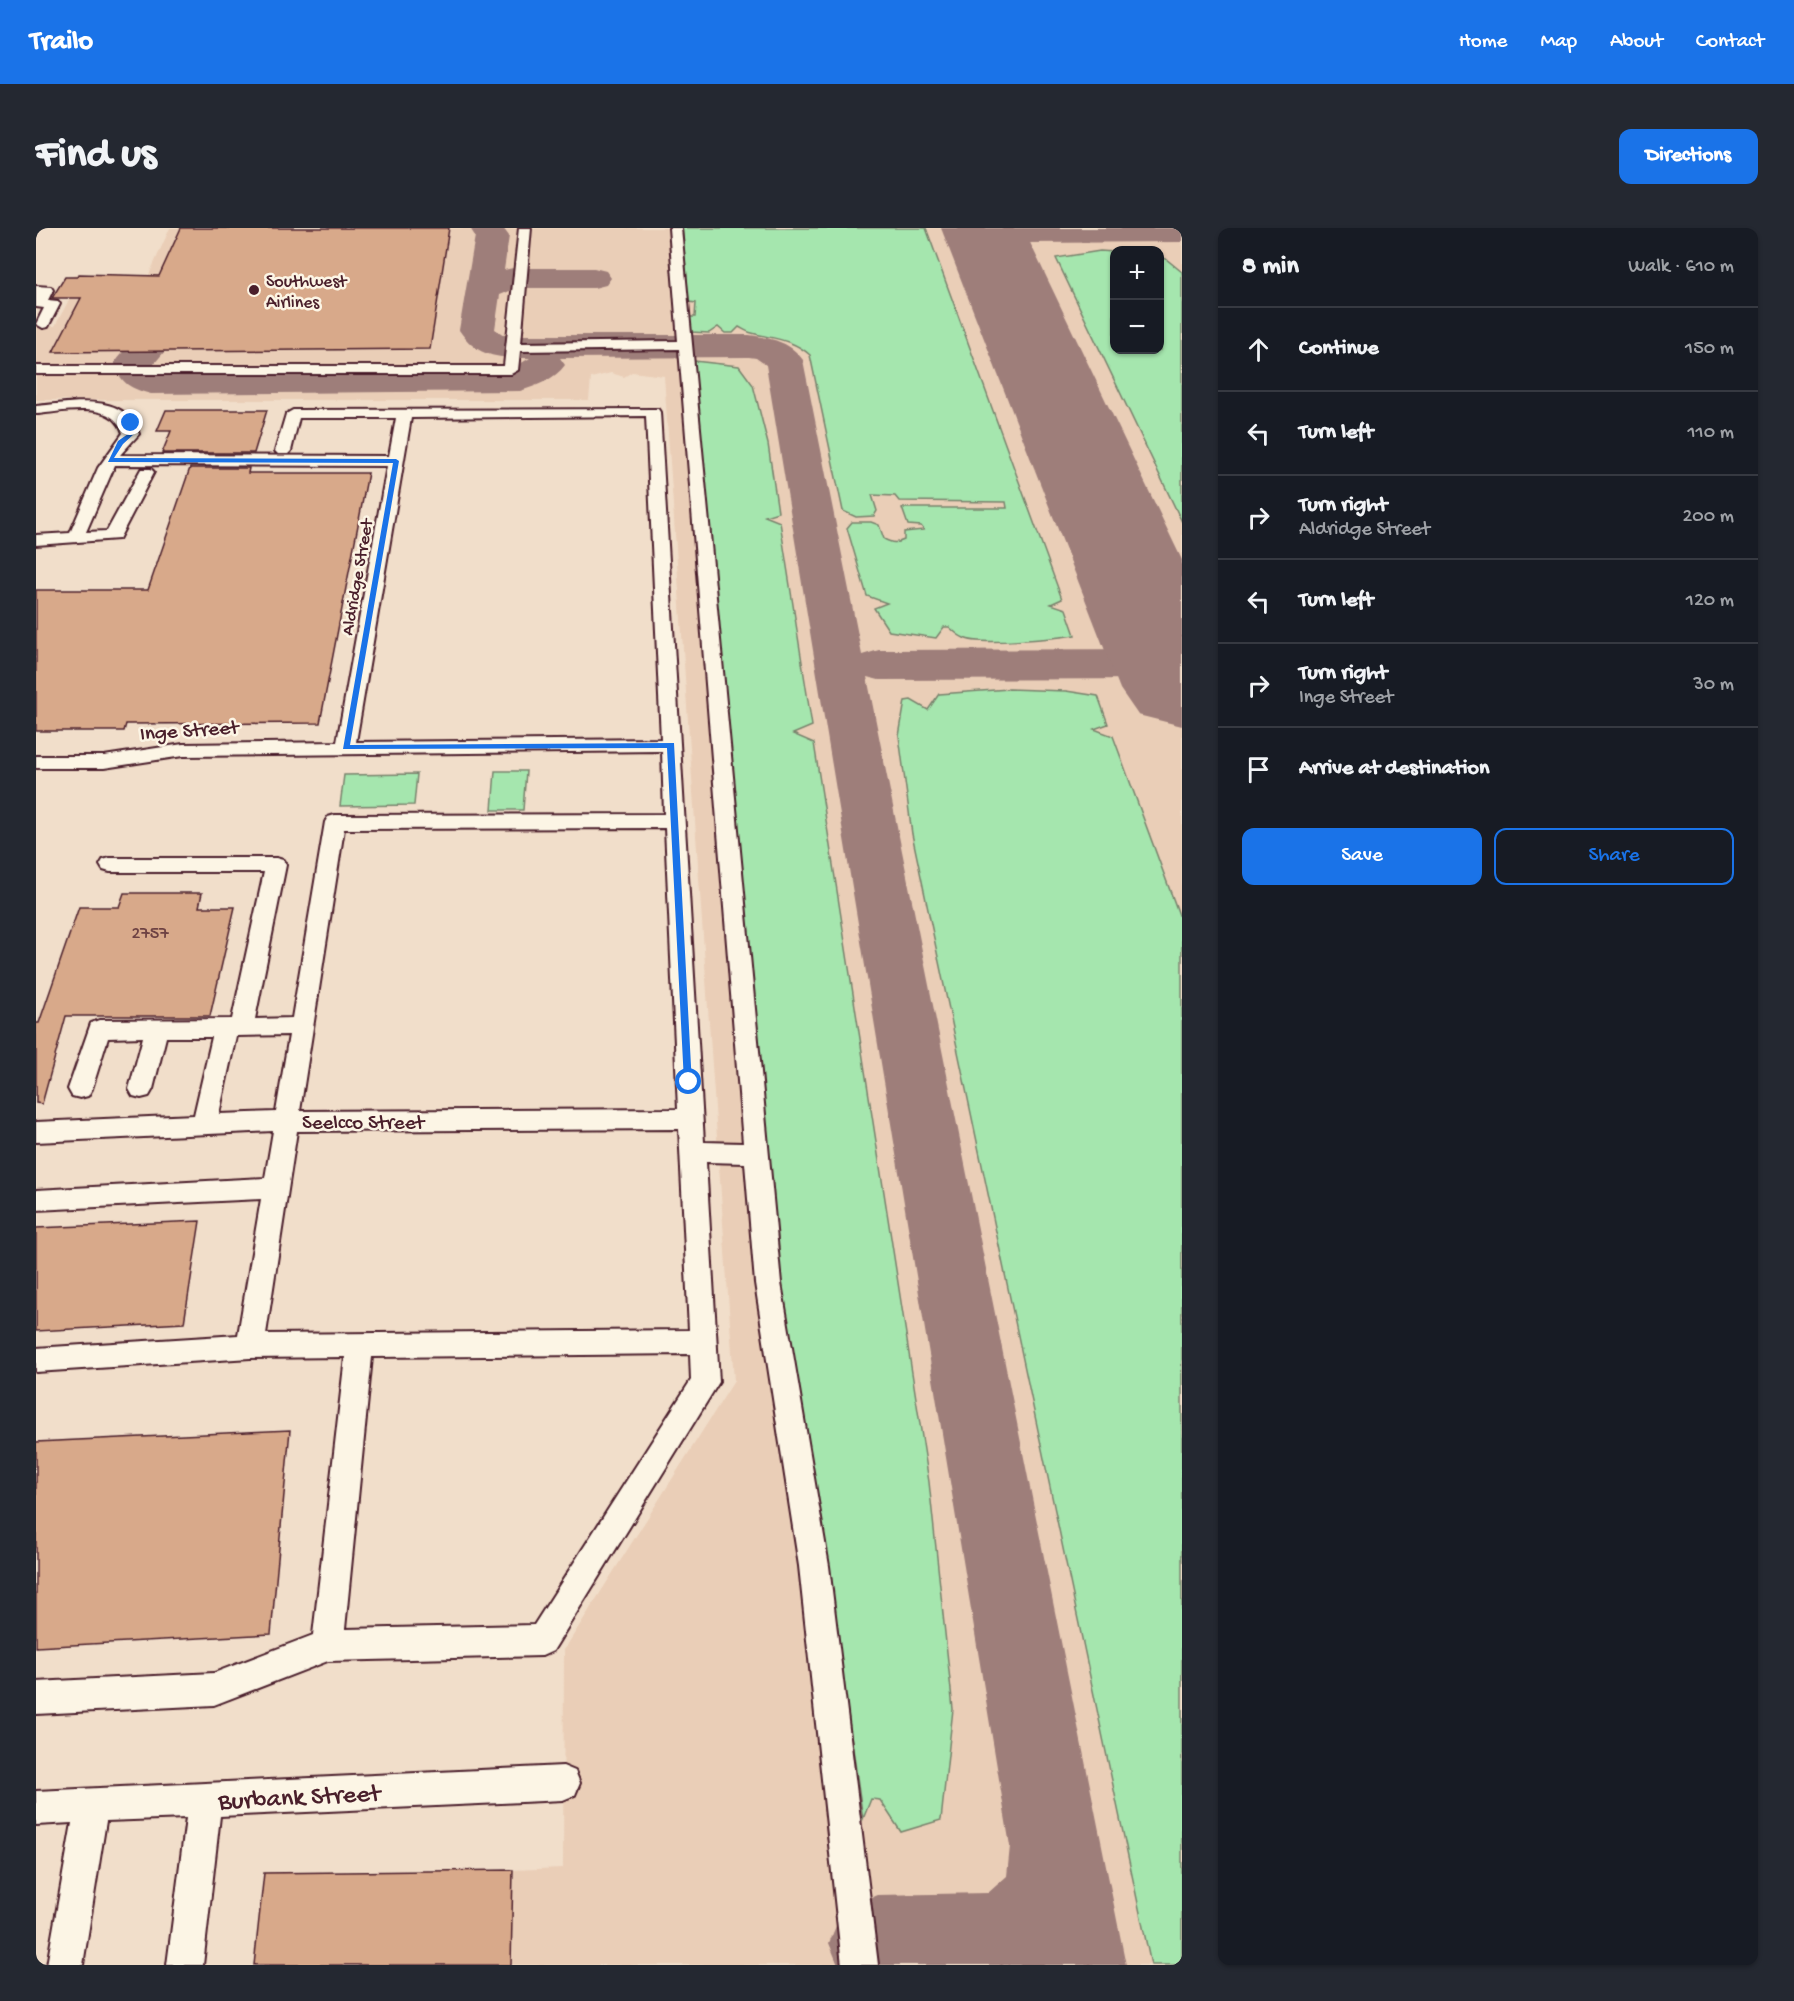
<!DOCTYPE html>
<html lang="en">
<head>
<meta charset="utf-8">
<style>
  :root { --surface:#171b24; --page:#242831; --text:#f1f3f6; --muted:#9ea1a6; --line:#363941; --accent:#1a73e8 }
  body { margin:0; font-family:"Gochi Hand",sans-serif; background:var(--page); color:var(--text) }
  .controls { position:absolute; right:18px; top:18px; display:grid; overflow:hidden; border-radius:12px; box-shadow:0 2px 4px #0004 }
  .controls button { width:54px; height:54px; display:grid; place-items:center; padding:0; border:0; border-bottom:2px solid var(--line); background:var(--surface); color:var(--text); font:30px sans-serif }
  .stop { position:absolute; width:18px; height:18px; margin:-14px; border:4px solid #1a73e8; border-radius:50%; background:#fff }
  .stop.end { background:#1a73e8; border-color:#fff; box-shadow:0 2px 6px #0008 }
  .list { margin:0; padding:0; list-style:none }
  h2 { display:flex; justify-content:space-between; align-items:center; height:78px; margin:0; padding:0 24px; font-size:26px }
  h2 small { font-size:20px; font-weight:400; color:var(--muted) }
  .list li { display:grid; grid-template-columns:39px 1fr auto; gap:18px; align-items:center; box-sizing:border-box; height:84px; padding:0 24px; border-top:2px solid var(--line) }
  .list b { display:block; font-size:22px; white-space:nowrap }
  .list p { margin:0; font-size:20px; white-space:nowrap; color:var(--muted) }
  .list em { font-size:20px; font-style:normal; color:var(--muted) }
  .actions { display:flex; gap:12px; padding:18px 24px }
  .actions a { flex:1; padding:14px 0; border:2px solid var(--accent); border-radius:12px; text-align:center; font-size:21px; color:var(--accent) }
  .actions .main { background:var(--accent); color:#fff }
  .icon { flex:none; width:33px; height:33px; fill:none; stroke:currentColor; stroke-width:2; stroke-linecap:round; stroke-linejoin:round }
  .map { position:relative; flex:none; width:1146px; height:1737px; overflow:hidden; border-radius:12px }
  header { display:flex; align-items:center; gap:36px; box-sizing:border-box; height:84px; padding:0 30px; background:var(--accent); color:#fff }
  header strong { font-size:28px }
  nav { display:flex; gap:33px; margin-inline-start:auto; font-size:21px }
  .intro { display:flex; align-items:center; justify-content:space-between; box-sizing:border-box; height:144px; padding:0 36px }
  h1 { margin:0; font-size:42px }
  .button { padding:15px 27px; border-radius:12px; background:var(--accent); color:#fff; font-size:21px; font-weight:700 }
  main { display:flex; gap:36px; padding:0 36px }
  aside { flex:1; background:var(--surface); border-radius:12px; box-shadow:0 2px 4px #0004 }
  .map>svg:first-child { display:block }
  .built { fill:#eaceb7; fill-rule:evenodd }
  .green { fill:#a5e6ae; stroke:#78826c; stroke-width:1.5 }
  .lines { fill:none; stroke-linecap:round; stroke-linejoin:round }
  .taxiway { fill:#9e7e7a; fill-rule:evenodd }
  .runway { fill:#9e7e7a; fill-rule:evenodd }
  .building { fill:#d8a98a; stroke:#4a1f2b; stroke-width:1.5 }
  .minor-casing { stroke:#4a1f2b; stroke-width:4 }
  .minor { fill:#fcf5e5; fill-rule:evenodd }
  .route { fill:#1a73e8 }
  .poi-dot { fill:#4a1f2b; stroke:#fcf5e5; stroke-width:2 }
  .labels { text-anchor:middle; stroke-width:5; stroke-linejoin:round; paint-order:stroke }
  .far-poi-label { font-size:18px; fill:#4a1f2b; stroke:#fcf5e5; text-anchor:start }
  .far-street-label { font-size:18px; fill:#4a1f2b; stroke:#fcf5e5 }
  .number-label { font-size:18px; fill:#6e4243 }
  .street-label { font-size:21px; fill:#4a1f2b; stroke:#fcf5e5 }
  .near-street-label { font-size:26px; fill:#4a1f2b; stroke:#fcf5e5 }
</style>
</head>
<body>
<header>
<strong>Trailo</strong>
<nav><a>Home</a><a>Map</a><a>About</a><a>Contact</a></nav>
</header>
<div class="intro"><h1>Find us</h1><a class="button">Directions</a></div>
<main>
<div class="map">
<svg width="1146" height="1737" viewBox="0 0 1146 1737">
  <rect width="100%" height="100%" fill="#f1deca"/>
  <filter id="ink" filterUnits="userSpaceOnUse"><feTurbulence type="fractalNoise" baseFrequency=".0167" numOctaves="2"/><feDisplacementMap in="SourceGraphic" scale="12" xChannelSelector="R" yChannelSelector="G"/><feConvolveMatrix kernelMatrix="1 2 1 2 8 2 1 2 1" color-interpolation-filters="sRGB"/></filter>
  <g filter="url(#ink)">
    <!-- built -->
    <path class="built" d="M134,0H1146V1737H454L456,1645L477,1642L527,1640L528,1422L698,1153L628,148L596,144L588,149L575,145L555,150L553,172H0V98H19L34,70L33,49L43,46L112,49ZM1078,22H1124V122H1078Z"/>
    <!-- green -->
    <g class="green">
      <path d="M646,0H890L1026,371L1015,376L1030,381L1039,407C1020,410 942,418 928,410C922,408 917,402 913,399H908L900,410L853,403L838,380L851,375L831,368L811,300L816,294H835L843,297L848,311C856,315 860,316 868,312V304L888,302L885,298L872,297L866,280H971L970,274L863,273L859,268L836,267L841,283L838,288L820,289L807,283L774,127C756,111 738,111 716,105C711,104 707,101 703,99L697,105H689L682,99L673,105L655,104L653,89H659L660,75L653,74Z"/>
      <path d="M1064,23L1078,24V122H1124V29L1130,31L1146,44V294L1020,30Z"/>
      <path d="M658,133L703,138L717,157L732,216L742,284L729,288L744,294L776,498L757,506L778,515L893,1254L917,1481L905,1592L865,1604L844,1572L835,1571L827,1591L793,1353L746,1065Z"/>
      <path d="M973,461L1030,463L1062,468L1072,496L1058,501L1077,508L1146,695V1737H1115L876,606L863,508L869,473L875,472L892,482L903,466Z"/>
      <path d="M459,543H490L487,582H456Z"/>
      <path d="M381,546L378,577L304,578L308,547Z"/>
    </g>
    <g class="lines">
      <!-- taxiway -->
      <g class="taxiway">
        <path d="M434,0H467L473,8L468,42L477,40H558L570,43L575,50L570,57L558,60H481L464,67L459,101L468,107H713C734,110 754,113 767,132L826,427L843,422L1146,421V451L843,452L831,449L1090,1737H802L793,1715L807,1681L841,1667L952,1665L971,1648L974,1618L730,137L720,130L713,129L524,130L529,137C519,151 501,158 484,163L115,166C95,161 84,155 78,135C90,117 102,110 123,115L129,123L117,137L122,142L477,140L494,130C462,130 442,130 423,102L439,8Z"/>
        <path d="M977,0H1146V14L990,15L978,12L973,5Z"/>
      </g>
      <!-- runway -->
      <path class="runway" d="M905,0H987L1146,332V498L1102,487L1084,461Z"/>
    </g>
    <!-- building -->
    <g class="building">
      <path d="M145,0H413L394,121L17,124L45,70H16L29,49H41L43,46L123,48Z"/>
      <path d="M130,182H231L218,225H126L135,203H121Z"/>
      <path d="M154,240H213L212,245H332L284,495L90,496L88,503H0V362H112Z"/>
      <path d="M88,665H166L163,679H199L174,788H30L6,876L0,875V795H3L43,679H83Z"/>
      <path d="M164,993L148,1095L0,1103V1000Z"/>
      <path d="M254,1202L235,1406L0,1419V1214Z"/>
      <path d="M477,1642L475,1737H218L228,1645Z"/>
    </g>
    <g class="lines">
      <defs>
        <g id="minor">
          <path d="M483,0H495L485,115L642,113L633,0H645L745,1055L793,1338L842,1737H806L763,1338L719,1055L709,935L670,934L683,1154L517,1423L506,1428L292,1433L178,1477L0,1486V1454L178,1445L277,1407L309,1129L214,1130L0,1144V1120L202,1107L225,971L0,982V962L229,950L237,903L0,914V894L158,887L176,809H130L117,861L113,868L105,870L97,868L93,861L107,809L72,810L56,861L52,868L44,870L36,868L32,861L55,795L63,792L196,791L228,644H74L67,642L64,637L67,632L74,630H240L247,632L250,637L219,791L256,790L289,594L292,589L299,587L628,586L626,523L147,528L68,540H0V528H68L147,516L301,514L351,238L79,237L50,304L71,303L105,241H115L118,244L83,311L0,317V307L34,305L62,240L87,205C77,171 27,184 0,186V178C36,175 89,163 103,206L84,227L353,228L360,190H263L255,223L252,226H242L239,223L250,186L257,182L622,181L624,184L668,914L707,915L643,121L484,123L482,142L475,146H0V138H468ZM610,188L625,511L320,514L375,190ZM629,600L642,881L264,883L308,601ZM253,807L240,884L183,886L200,808ZM643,901L653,1102L230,1106L261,903ZM654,1126L655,1152L498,1397L309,1401L336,1129Z"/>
          <path d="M0,58L15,59L17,62L12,72L22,73L24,76L12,99L7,100L0,96L8,80L0,79Z"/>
          <path d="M527,1538L539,1543L544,1555L539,1567L527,1572L184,1588L167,1737H131L150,1590L70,1593L47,1737H11L36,1595L0,1597V1563Z"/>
        </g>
      </defs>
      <!-- minor casing -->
      <use href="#minor" class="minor-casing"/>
      <!-- minor -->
      <use href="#minor" class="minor"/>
    </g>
  </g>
  <!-- route -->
  <path class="route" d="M95,194L98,195V206L87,216L78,230L360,231L363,233L314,517L638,515L656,857H649L648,854L631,520L307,521L357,235L72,234L82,213L92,206V195Z"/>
  <!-- markers -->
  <circle class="poi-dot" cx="218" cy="62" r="6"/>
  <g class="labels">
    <!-- far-poi labels -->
    <g class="far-poi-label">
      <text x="230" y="58">Southwest<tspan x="230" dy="21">Airlines</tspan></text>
    </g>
    <!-- far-street labels -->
    <g class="far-street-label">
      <text transform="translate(320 349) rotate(-80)" y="6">Aldridge Street</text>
    </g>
    <!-- number labels -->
    <g class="number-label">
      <text x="114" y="710">2757</text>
    </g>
    <!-- street labels -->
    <g class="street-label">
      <text transform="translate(153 501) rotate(-4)" y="7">Inge Street</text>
      <text x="327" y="900">Seelcco Street</text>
    </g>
    <!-- near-street labels -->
    <g class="near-street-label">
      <text transform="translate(263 1567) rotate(-3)" y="9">Burbank Street</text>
    </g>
  </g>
</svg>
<div class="controls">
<button>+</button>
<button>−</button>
</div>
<div class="stop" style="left:653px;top:854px"></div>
<div class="stop end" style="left:95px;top:195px"></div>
</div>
<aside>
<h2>8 min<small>Walk · 610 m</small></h2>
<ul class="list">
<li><svg class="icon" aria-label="ahead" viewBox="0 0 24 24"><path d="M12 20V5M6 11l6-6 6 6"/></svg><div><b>Continue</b></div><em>150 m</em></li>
<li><svg class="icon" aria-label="left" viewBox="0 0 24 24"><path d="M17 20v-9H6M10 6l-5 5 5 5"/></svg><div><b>Turn left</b></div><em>110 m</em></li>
<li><svg class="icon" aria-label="right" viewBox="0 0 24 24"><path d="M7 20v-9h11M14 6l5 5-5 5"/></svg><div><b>Turn right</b><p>Aldridge Street</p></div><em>200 m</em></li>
<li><svg class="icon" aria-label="left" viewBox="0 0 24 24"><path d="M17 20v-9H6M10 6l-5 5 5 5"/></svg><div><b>Turn left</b></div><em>120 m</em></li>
<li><svg class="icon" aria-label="right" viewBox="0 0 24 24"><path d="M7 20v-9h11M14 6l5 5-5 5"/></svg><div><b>Turn right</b><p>Inge Street</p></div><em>30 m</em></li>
<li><svg class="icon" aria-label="arrive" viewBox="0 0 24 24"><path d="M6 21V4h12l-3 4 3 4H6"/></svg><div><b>Arrive at destination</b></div></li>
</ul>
<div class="actions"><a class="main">Save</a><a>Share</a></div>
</aside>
</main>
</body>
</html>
